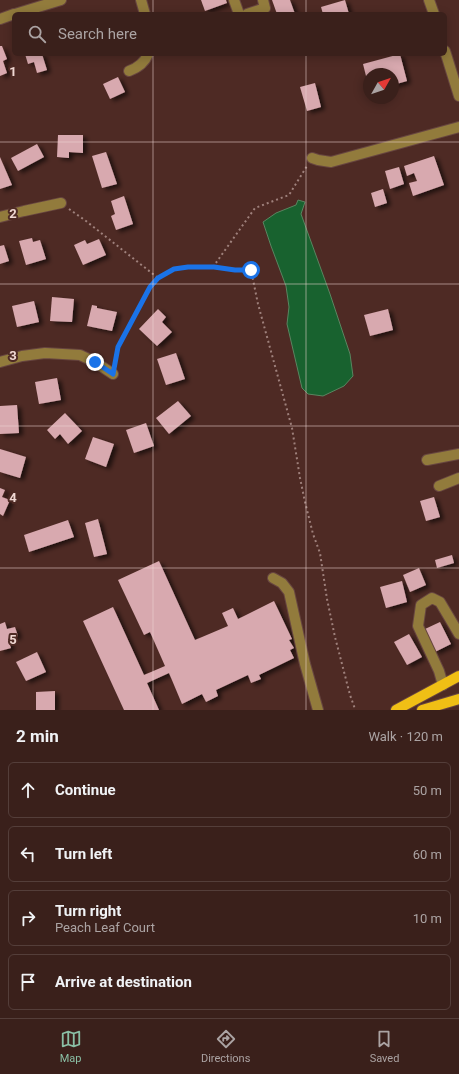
<!DOCTYPE html>
<html lang="en">
<head>
<meta charset="utf-8">
<style>
  :root { --surface:#3a201b; --page:#452d28; --text:#f1f3f6; --muted:#aba3a3; --line:#543e3a; --accent:#8abfa5 }
  body { margin:0; font-family:Roboto,sans-serif; background:var(--page); color:var(--text) }
  .compass { position:absolute; left:363px; top:68px; width:36px; height:36px; border-radius:50%; background:var(--surface); box-shadow:0 2px 10px #0003; rotate:50deg }
  .stop { position:absolute; width:12px; height:12px; margin:-9px; border:3px solid #1a73e8; border-radius:50%; background:#fff }
  .stop.end { background:#1a73e8; border-color:#fff; box-shadow:0 1px 4px #0008 }
  .list { margin:0; padding:0; list-style:none }
  h2 { display:flex; justify-content:space-between; align-items:center; height:52px; margin:0; padding:0 16px; font-size:17px }
  h2 small { font-size:13px; font-weight:400; color:var(--muted) }
  .list li { display:grid; grid-template-columns:26px 1fr auto; gap:12px; align-items:center; box-sizing:border-box; height:56px; margin:0 8px 8px; padding:0 8px; border:1px solid var(--line); border-radius:6px }
  .list b { display:block; font-size:15px; white-space:nowrap }
  .list p { margin:0; font-size:13px; white-space:nowrap; color:var(--muted) }
  .list em { font-size:13px; font-style:normal; color:var(--muted) }
  .icon { flex:none; width:22px; height:22px; fill:none; stroke:currentColor; stroke-width:2; stroke-linecap:round; stroke-linejoin:round }
  .map { position:relative; flex:none; width:459px; height:710px; overflow:hidden }
  .search { position:absolute; background:var(--surface); box-shadow:0 2px 10px #0003; left:12px; right:12px; top:12px; height:44px; display:flex; align-items:center; gap:10px; box-sizing:border-box; padding:0 14px; border-radius:6px; color:var(--muted); font-size:15px }
  .sheet { height:308px; background:var(--surface) }
  nav { display:flex; justify-content:space-around; align-items:center; box-sizing:border-box; height:56px; border-top:1px solid var(--line); background:var(--surface); font-size:11px; color:var(--muted) }
  nav a { display:grid; justify-items:center; gap:2px }
  nav .on { color:var(--accent) }
  .map>svg:first-child { display:block }
  .water { fill:#18622f; stroke:#598560 }
  .building { fill:#d8a9af; filter:url(#shadow) }
  .lines { fill:none; stroke-linecap:round; stroke-linejoin:round }
  .minor-casing { stroke:#684640; stroke-width:12 }
  .major-casing { stroke:#684640; stroke-width:12 }
  .path { stroke:#9f817c; stroke-width:2; stroke-dasharray:2 3; stroke-linecap:butt }
  .minor { stroke:#927b3c; stroke-width:10 }
  .major { stroke:#f0bf15; stroke-width:10 }
  .route { stroke:#1a73e8; stroke-width:5 }
  .grid { fill:none; stroke:#f0d8d3; stroke-width:1; stroke-opacity:0.55 }
  .grid-label { font-size:13px; text-anchor:middle; font-weight:bold; fill:#f0d8d3; stroke:#4e2a24; stroke-width:4; stroke-linejoin:round; paint-order:stroke }
</style>
</head>
<body>
<div class="map">
<svg width="459" height="710" viewBox="0 0 459 710">
  <defs>
    <filter id="shadow"><feDropShadow dx="4" dy="2.5" stdDeviation="2" flood-color="#0009"/></filter>
  </defs>
  <rect width="100%" height="100%" fill="#4e2a24"/>
  <!-- water -->
  <path class="water" d="M298,200L305,202L301,214L330,294L350,354L353,376L344,386L323,396L308,394L302,388L287,324L289,307L286,286L271,246L263,222L276,213L296,205Z"/>
  <!-- building -->
  <g class="building">
    <path d="M201,0H226L227,3L205,11Z"/>
    <path d="M272,0H290L295,14H277Z"/>
    <path d="M345,0L349,14H323L321,7Z"/>
    <path d="M0,46H2L7,59L3,61L7,73L0,76Z"/>
    <path d="M25,54H42L47,70L37,73L34,62L28,64Z"/>
    <path d="M400,54L407,81L393,85V74H369L368,84L363,64Z"/>
    <path d="M118,77L125,92L110,99L103,84Z"/>
    <path d="M315,83L321,107L307,111L300,87Z"/>
    <path d="M58,135H83V153L69,152V158L57,157Z"/>
    <path d="M37,144L44,157L18,171L11,158Z"/>
    <path d="M106,152L117,184L102,188L92,156Z"/>
    <path d="M434,156L444,185L413,196L409,183L417,181L414,173L407,176L404,166Z"/>
    <path d="M0,157L12,185L0,189Z"/>
    <path d="M399,167L404,184L390,189L385,171Z"/>
    <path d="M383,189L387,203L375,207L371,193Z"/>
    <path d="M124,196L133,224L116,230L111,216L115,214L111,201Z"/>
    <path d="M32,238L33,242L40,240L46,259L26,265L19,241Z"/>
    <path d="M99,239L106,255L83,265L74,245L85,240L87,244Z"/>
    <path d="M4,245L9,261L0,264V246Z"/>
    <path d="M52,297L74,299L72,322L50,321Z"/>
    <path d="M34,301L39,322L17,327L12,306Z"/>
    <path d="M92,305L97,306V308L117,312L112,331L87,326Z"/>
    <path d="M158,309L166,317L162,322L172,332L157,346L139,329Z"/>
    <path d="M388,309L393,330L370,336L364,315Z"/>
    <path d="M176,353L185,379L166,385L157,359Z"/>
    <path d="M57,378L61,400L39,404L35,382Z"/>
    <path d="M178,401L191,416L169,434L156,418Z"/>
    <path d="M17,405L19,433L0,434V406Z"/>
    <path d="M65,413L82,431L68,444L60,434L55,439L47,430Z"/>
    <path d="M146,423L154,446L134,453L126,430Z"/>
    <path d="M93,437L114,444L106,467L85,459Z"/>
    <path d="M0,449L26,457L20,478L0,472Z"/>
    <path d="M0,488L5,490L2,497L10,500L3,516L0,514Z"/>
    <path d="M434,497L440,517L426,521L420,501Z"/>
    <path d="M98,519L107,554L94,557L85,523Z"/>
    <path d="M68,520L74,537L29,552L24,535Z"/>
    <path d="M452,555L454,563L437,568L435,560Z"/>
    <path d="M159,561L195,640L228,626L222,613L233,608L238,619L274,601L292,639L289,640L294,648L290,650L294,658L259,675L261,679L251,683L248,675L216,690L218,696L206,702L202,694L182,704L169,673L147,683L159,710H124L83,621L113,607L144,675L165,666L150,632L144,635L118,580Z"/>
    <path d="M419,568L426,585L410,592L403,575Z"/>
    <path d="M402,581L407,602L386,608L380,587Z"/>
    <path d="M5,622L7,629L15,627L18,636L8,639L11,648L0,651V624Z"/>
    <path d="M440,622L451,644L435,652L425,629Z"/>
    <path d="M409,634L422,657L407,665L394,642Z"/>
    <path d="M37,652L46,672L26,681L16,662Z"/>
    <path d="M55,691V710H36V692Z"/>
  </g>
  <g class="lines">
    <defs>
      <g id="minor">
        <path d="M141,0L145,14"/>
        <path d="M234,0L239,14"/>
        <path d="M429,0L434,14"/>
        <path d="M15,14L61,0"/>
        <path d="M247,14L265,8L263,0"/>
        <path d="M0,19L14,14"/>
        <path d="M445,51L459,96"/>
        <path d="M129,71C137,68 145,62 148,54"/>
        <path d="M312,158L318,160L331,162L459,127"/>
        <path d="M0,217L24,211L61,203"/>
        <path d="M0,362L22,356L45,353L80,355L95,362L113,374"/>
        <path d="M427,460L459,454"/>
        <path d="M439,486L459,478"/>
        <path d="M273,578L282,583L289,592L305,664L318,710"/>
        <path d="M443,685L439,671L418,626L421,605L432,598L440,602L459,634"/>
      </g>
      <g id="major">
        <path d="M396,710L459,676"/>
        <path d="M422,710L459,699"/>
      </g>
    </defs>
    <!-- minor casing -->
    <use href="#minor" class="minor-casing"/>
    <!-- major casing -->
    <use href="#major" class="major-casing"/>
    <!-- path -->
    <g class="path">
      <path d="M69,209L86,221L158,278"/>
      <path d="M213,267L255,208L289,195L307,166"/>
      <path d="M115,363L118,347L150,287L158,278L164,274L174,269L188,267H213L235,270H251L258,304L292,428L300,478L305,502L313,534L320,553L327,599L335,637L350,695L355,709"/>
    </g>
    <!-- minor -->
    <use href="#minor" class="minor"/>
    <!-- major -->
    <use href="#major" class="major"/>
  </g>
  <g class="lines">
    <!-- route -->
    <path class="route" d="M95,362L113,374L118,347L150,287L158,278L174,269L188,267H214L235,270H251"/>
  </g>
  <!-- grid -->
  <path class="grid" d="M153,0V14M306,0V14M153,54V710M306,54V710M0,142H459M0,284H459M0,426H459M0,568H459"/>
  <g class="grid-label">
    <text x="13" y="76">1</text>
    <text x="13" y="218">2</text>
    <text x="13" y="360">3</text>
    <text x="13" y="502">4</text>
    <text x="13" y="644">5</text>
  </g>
</svg>
<svg class="compass" viewBox="-18 -18 36 36"><path d="M0-13l5 13h-10z" fill="#e53935"/><path d="M0 13l5-13h-10z" fill="#aba3a3"/></svg>
<div class="stop" style="left:251px;top:270px"></div>
<div class="stop end" style="left:95px;top:362px"></div>
<div class="search"><svg class="icon" aria-label="search" viewBox="0 0 24 24"><circle cx="10" cy="10" r="6"/><path d="M15 15l6 6"/></svg>Search here</div>
</div>
<section class="sheet">
<h2>2 min<small>Walk · 120 m</small></h2>
<ul class="list">
<li><svg class="icon" aria-label="ahead" viewBox="0 0 24 24"><path d="M12 20V5M6 11l6-6 6 6"/></svg><div><b>Continue</b></div><em>50 m</em></li>
<li><svg class="icon" aria-label="left" viewBox="0 0 24 24"><path d="M17 20v-9H6M10 6l-5 5 5 5"/></svg><div><b>Turn left</b></div><em>60 m</em></li>
<li><svg class="icon" aria-label="right" viewBox="0 0 24 24"><path d="M7 20v-9h11M14 6l5 5-5 5"/></svg><div><b>Turn right</b><p>Peach Leaf Court</p></div><em>10 m</em></li>
<li><svg class="icon" aria-label="arrive" viewBox="0 0 24 24"><path d="M6 21V4h12l-3 4 3 4H6"/></svg><div><b>Arrive at destination</b></div></li>
</ul>
</section>
<nav>
<a class="on"><svg class="icon" aria-label="map" viewBox="0 0 24 24"><path d="M3 6l6-2 6 2 6-2v14l-6 2-6-2-6 2zM9 4v14M15 6v14"/></svg>Map</a>
<a><svg class="icon" aria-label="directions" viewBox="0 0 24 24"><path d="M12 3l9 9-9 9-9-9zM9 14v-3h6M13 9l2 2-2 2"/></svg>Directions</a>
<a><svg class="icon" aria-label="saved" viewBox="0 0 24 24"><path d="M7 4h10v16l-5-4-5 4z"/></svg>Saved</a>
</nav>
</body>
</html>
